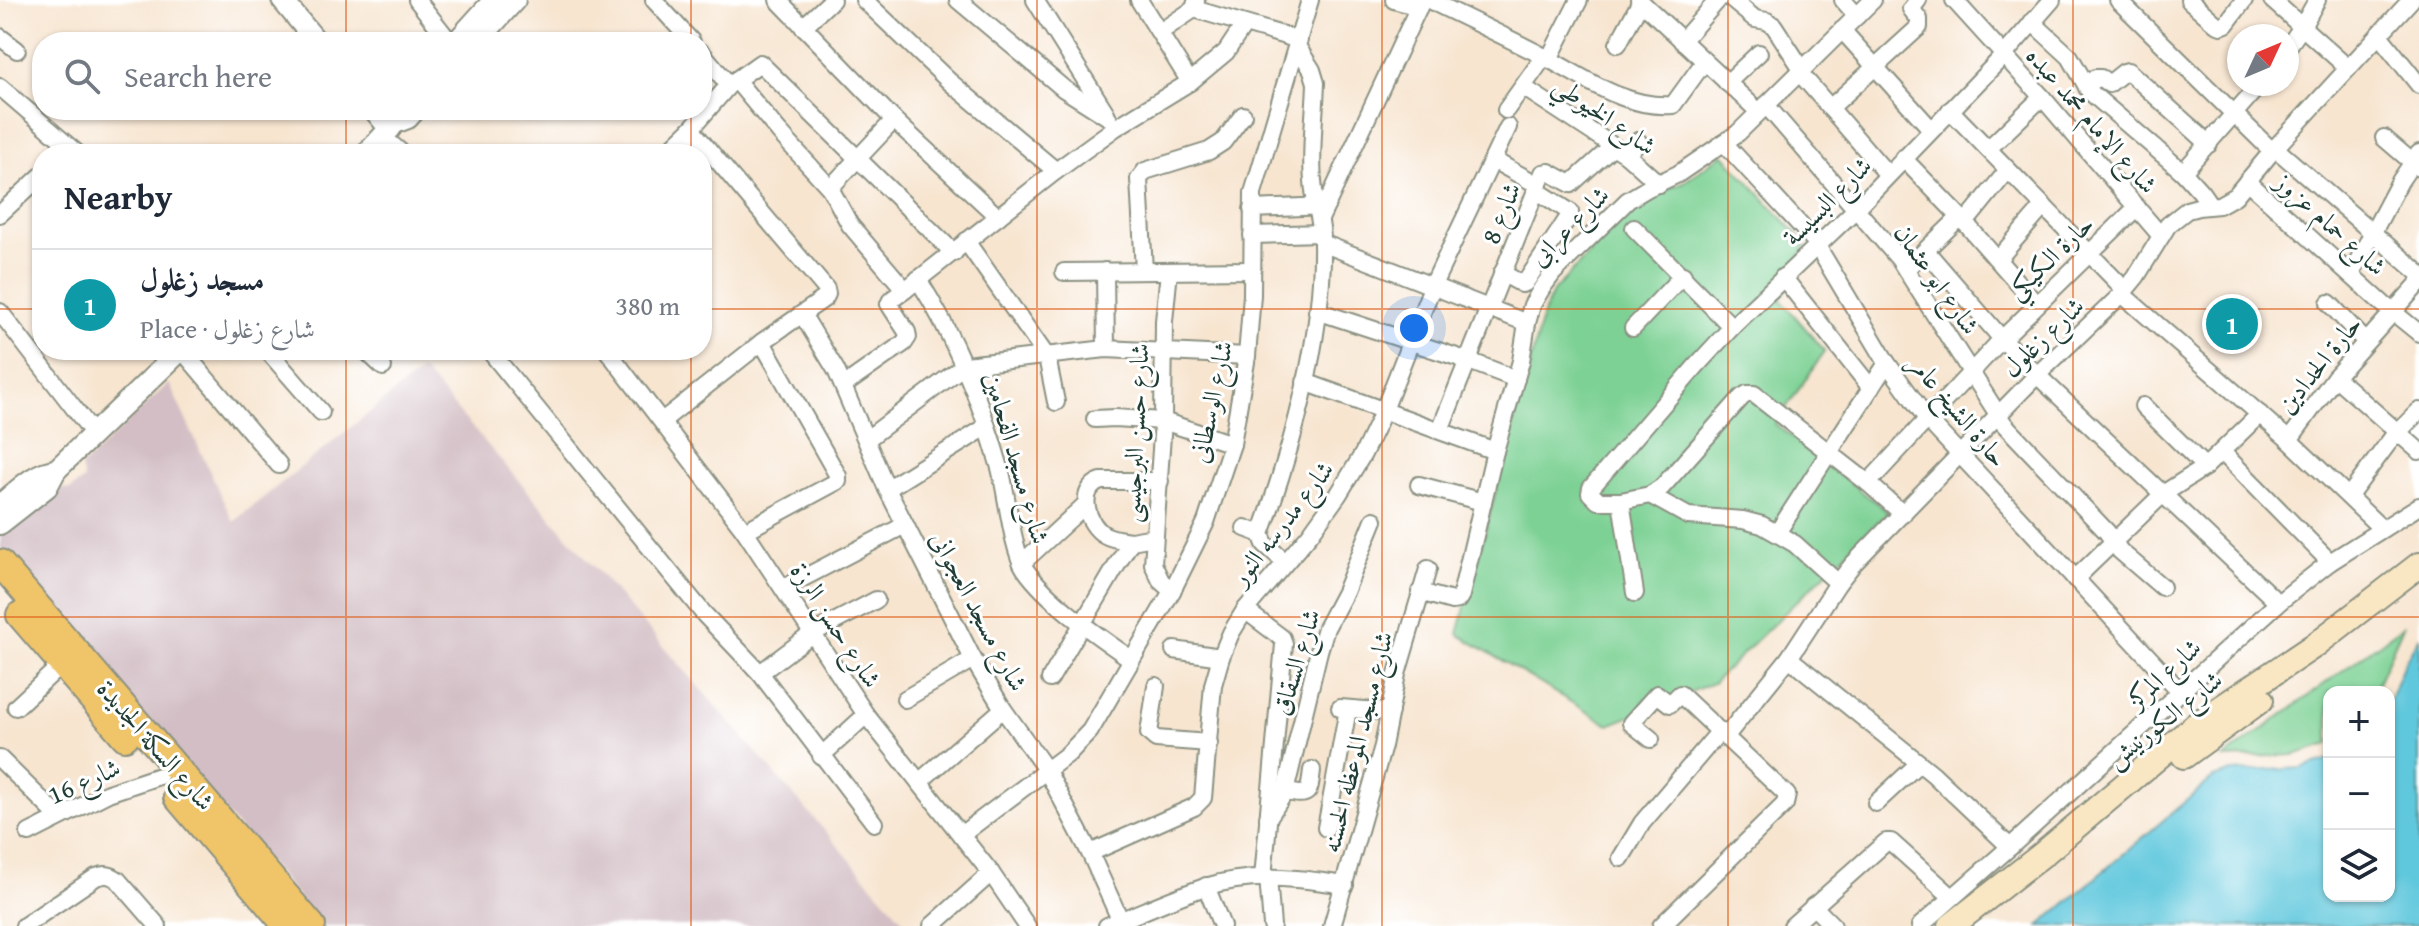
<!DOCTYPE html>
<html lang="en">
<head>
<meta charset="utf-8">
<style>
  :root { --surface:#fff; --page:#f6f6f7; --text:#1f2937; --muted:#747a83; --line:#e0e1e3; --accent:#b45309 }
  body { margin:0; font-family:"Gentium Book Plus",Amiri,serif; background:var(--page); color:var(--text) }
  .controls { position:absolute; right:24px; bottom:24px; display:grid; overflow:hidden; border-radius:16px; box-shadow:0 2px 6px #0004 }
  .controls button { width:72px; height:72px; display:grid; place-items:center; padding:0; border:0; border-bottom:2px solid var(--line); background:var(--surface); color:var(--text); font:40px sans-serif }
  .compass { position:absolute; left:2227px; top:24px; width:72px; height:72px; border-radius:50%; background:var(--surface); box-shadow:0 2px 6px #0004; rotate:46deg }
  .you { position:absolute; left:1414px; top:328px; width:28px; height:28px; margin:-20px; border:6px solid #fff; border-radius:50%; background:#1a73e8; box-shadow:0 0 0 12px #1a73e833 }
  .badge { display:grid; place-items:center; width:52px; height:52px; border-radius:50%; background:var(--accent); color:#fff; font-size:26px; font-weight:700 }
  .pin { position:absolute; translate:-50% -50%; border:4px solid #fff; box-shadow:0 2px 8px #0006 }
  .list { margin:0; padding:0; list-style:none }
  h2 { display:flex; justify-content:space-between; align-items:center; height:104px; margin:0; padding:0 32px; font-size:34px }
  h2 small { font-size:26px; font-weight:400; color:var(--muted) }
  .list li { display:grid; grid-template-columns:52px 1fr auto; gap:24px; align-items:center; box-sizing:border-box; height:112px; padding:0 32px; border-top:2px solid var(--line) }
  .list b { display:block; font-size:30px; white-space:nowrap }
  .list p { margin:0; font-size:26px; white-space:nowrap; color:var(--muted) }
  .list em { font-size:26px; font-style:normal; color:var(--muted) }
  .icon { flex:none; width:44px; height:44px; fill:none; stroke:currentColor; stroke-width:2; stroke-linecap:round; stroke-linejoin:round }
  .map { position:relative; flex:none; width:2419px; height:926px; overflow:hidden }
  .search { position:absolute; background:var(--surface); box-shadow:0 2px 6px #0004; left:32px; top:32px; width:680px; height:88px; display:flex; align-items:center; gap:20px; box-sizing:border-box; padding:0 28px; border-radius:32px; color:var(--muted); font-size:30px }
  .panel { position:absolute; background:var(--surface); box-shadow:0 2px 6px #0004; left:32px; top:144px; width:680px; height:216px; border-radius:32px }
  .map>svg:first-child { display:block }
  .industrial { fill:#d2bec4 }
  .green { fill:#7dd194; stroke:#4e8764; stroke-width:2 }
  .water { fill:#60c8dd; stroke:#408288; stroke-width:2 }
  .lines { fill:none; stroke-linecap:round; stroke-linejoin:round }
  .minor-casing { stroke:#8b9182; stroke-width:20 }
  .tertiary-casing { stroke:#8b9182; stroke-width:24 }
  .secondary-casing { stroke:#8b9182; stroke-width:28 }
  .primary-casing { stroke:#8b9182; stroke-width:30 }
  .minor { stroke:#fff; stroke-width:16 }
  .tertiary { stroke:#fff; stroke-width:20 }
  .secondary { stroke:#f9e7c3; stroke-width:24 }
  .primary { stroke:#f0c469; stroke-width:26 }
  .grid { fill:none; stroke:#de580e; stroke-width:2; stroke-opacity:0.55 }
  .labels { text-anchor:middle; stroke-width:6; stroke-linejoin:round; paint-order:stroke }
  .street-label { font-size:26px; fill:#1f3d34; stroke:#fff }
</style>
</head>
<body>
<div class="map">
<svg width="2419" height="926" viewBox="0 0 2419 926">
  <rect width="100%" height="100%" fill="#fff"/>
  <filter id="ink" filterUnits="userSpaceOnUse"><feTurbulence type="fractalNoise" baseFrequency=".0125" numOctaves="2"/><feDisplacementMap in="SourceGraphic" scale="16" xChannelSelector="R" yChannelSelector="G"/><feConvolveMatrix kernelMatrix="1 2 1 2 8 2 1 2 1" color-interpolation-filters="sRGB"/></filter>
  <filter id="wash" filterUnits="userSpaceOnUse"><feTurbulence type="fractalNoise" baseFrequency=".006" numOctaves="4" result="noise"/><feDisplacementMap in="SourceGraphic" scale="32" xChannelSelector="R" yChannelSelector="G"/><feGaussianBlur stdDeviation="1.8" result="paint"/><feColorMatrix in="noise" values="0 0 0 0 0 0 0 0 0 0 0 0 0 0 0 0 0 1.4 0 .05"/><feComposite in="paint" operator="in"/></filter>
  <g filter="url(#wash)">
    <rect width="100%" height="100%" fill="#f7e5d0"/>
    <!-- industrial -->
    <path class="industrial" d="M422,370L908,926H323L3,555L0,547V531L57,488L70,490L84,480L81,467L169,383L233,522Z"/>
    <!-- green -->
    <g class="green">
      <path d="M1723,154L1806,244L1781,300L1825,351L1775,424L1888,512L1713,683L1609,725L1458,634L1543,314L1554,290L1641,200L1684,182Z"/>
      <path d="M2403,626L2374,692H2329V744L2294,755L2224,758Z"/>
    </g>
    <!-- water -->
    <path class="water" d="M2419,638V926H2039L2213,778L2233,772L2302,768L2329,760V896H2389V702L2404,663Z"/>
  </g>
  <g filter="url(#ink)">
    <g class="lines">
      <defs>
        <g id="minor">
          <path d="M417,0L450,42"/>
          <path d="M654,0L692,42"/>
          <path d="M778,0L894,120L998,217"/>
          <path d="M864,0L950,82L1056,171"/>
          <path d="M958,0L1064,89L1108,117"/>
          <path d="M1035,0L1106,113"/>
          <path d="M1394,0L1419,7"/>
          <path d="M1429,0C1466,18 1504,36 1541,55C1582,76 1624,109 1673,105L1704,62"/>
          <path d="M1639,0L1759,112"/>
          <path d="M1732,0L1755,19L1767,21L1774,26L1802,69"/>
          <path d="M1843,0L1857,16"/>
          <path d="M1954,0L2042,97L2161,236"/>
          <path d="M2118,0L2272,151"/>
          <path d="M2189,0L2216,24L2221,26L2226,24L2244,0"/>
          <path d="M2272,0L2348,68"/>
          <path d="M1194,9L1299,40"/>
          <path d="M2032,22L2070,57L2090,92L2183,172L2201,192L2210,205"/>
          <path d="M803,27L832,0"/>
          <path d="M1842,30L1931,129"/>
          <path d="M1160,32L1194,9L1196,2"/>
          <path d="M2379,35L2419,85"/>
          <path d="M0,37L17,50"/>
          <path d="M1682,41L1718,0"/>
          <path d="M1618,44L1641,1"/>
          <path d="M2287,48L2302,27L2317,0"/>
          <path d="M702,53L729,85"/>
          <path d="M1549,59L1579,0"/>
          <path d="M1799,72L1888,175"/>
          <path d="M736,80L779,132L830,188L850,225L905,290L1056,171L1115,128L1190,82L1139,0"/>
          <path d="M1190,82L1226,52L1244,25"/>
          <path d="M1727,83L1759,53"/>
          <path d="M0,87L78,154"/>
          <path d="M1523,87L1627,155L1659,184"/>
          <path d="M2087,88L2095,78H2101L2109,84L2124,72L2128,71L2209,144"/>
          <path d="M1766,105L1899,259L2004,424L2107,532L2120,551L2162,587"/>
          <path d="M1830,108L1919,27V19L1911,9L1918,0"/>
          <path d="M1506,110L1544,57"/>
          <path d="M1950,110L2125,290"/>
          <path d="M383,137L403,154"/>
          <path d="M2384,138L2419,168"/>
          <path d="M1724,143L1813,239L1887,363L1927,419L2179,690"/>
          <path d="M2275,148L2419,273"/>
          <path d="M1988,149L2042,97"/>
          <path d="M665,154L691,129L729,85L760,63L954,253"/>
          <path d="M1627,155L1638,141"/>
          <path d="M1903,158L1960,217L2036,304"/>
          <path d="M1493,160L1538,185"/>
          <path d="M2183,172L2260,84"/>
          <path d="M2247,181L2383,304L2419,333"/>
          <path d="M830,188L894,120"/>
          <path d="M1252,209L1326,206"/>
          <path d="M0,214L42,175"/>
          <path d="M1320,219L1422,0"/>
          <path d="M1965,223L2008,170"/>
          <path d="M1634,228L1732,327"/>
          <path d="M1252,235L1321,233"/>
          <path d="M966,241L1047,357L1056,402"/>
          <path d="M1322,243L1527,323"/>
          <path d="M1926,251L2002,339L2037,375L2278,603"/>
          <path d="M1998,259L2044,206"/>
          <path d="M1906,269L1960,217"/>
          <path d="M1105,271L1106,349"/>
          <path d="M1144,271L1139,179L1145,171L1209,151L1223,142L1243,115"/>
          <path d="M1169,271L1164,321L1163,421L1153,564L1161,581L1172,591"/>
          <path d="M1064,272L1252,270"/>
          <path d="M1502,273L1522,284L1525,283L1570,215V212L1536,190"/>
          <path d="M2351,274L2400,181L2419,153"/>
          <path d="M1783,277L1871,388"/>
          <path d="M918,279C955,338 981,401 1000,468C1007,494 1012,549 1025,569C1048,602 1098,636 1131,659"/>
          <path d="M2122,294L2289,440L2382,529"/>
          <path d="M2329,303L2365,341"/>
          <path d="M1317,311L1469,361L1516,379"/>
          <path d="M0,312L94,434"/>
          <path d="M802,314L836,370L887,489L973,659L1003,709L1047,771L1090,853L1123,926"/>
          <path d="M1633,328L1683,275"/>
          <path d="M182,350L279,465"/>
          <path d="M267,350L321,412"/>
          <path d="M365,350L383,367"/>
          <path d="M489,350L704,614L760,673L874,823"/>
          <path d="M607,350L745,531L866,715L991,873L1027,926"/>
          <path d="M2335,377L2419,451"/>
          <path d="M1305,382L1495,451"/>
          <path d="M843,386L904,343L908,337L907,332L889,304L891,300L905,290"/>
          <path d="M2143,406L2205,467"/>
          <path d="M1095,419L1115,418L1163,421L1232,444"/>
          <path d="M662,421L762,342L825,298L827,294L826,289L691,129"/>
          <path d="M1440,430L1543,173L1549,172L1571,184L1613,146"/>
          <path d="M867,439L965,365L1106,349L1247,356"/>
          <path d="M2289,440L2335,377L2419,283"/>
          <path d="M2222,452L2330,562"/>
          <path d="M1868,483L2002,339L2137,207"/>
          <path d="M1419,485L1483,502"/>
          <path d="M887,489L986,427"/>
          <path d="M1650,495L1688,516L1743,520L1762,525L1795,544L1838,583"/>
          <path d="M2349,496L2392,438L2419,411"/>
          <path d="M1621,501L1635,593"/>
          <path d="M1903,514L1868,483L1754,394H1747L1742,397L1662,487L1650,495L1621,501H1598L1590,493L1591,488L1697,365L1732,327L1856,209L2004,55L2052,0"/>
          <path d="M1245,528L1261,534"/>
          <path d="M745,531L838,481V476L762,342"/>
          <path d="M1777,533L1887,363"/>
          <path d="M1131,541C1123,540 1112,539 1105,535C1086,525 1077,489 1101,481H1160"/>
          <path d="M1285,562L1265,544L1261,534C1293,445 1324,337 1322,241C1322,221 1314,201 1313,181C1310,149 1315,115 1316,83L1312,70L1297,46"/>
          <path d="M1022,563L1086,504"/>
          <path d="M2075,579L2163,494L2205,467L2260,414"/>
          <path d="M784,588L905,525"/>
          <path d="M1420,592L1452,601L1458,600L1461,595L1495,451L1521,361L1527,323L1532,305L1542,288L1553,273L1628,200L1648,188L1678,174L1738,133L1873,0"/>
          <path d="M1245,610L1282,638L1284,644L1263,878"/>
          <path d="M1174,650L1221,657"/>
          <path d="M1789,658L1933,774L2010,847"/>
          <path d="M760,673L813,633L876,600"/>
          <path d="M1050,679L1131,541L1154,537"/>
          <path d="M1156,686L1149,733L1156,739L1209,743"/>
          <path d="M905,699L973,659"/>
          <path d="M16,707L62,664"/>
          <path d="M1340,708L1390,712"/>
          <path d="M1726,736L1789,658L1838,583L1853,564L2037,375L2122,294L2136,277L2168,225L2187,210L2198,207L2219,205L2235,196L2275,148L2411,0"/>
          <path d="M1651,739L1631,723L1657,694L1670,704L1680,694L1787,795L1785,804L1661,926"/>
          <path d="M821,756L866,715"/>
          <path d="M0,759L58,816"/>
          <path d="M919,782L1003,709"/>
          <path d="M1285,792C1310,796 1309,795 1312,770"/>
          <path d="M1876,803L1919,763"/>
          <path d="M1268,818L1285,792L1319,651L1326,628L1345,592L1374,520"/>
          <path d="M1326,828L1348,709"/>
          <path d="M29,833L108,793L159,776"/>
          <path d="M961,835L1068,754L1090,731L1172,591L1206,522L1232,444L1247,356L1252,295L1253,193L1310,0"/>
          <path d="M1090,853L1194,807L1203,798L1213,685L1221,657L1231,633L1245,610L1310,534L1338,495L1363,454L1384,410L1432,287L1508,127"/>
          <path d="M1621,858L1642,823L1720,731"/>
          <path d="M1268,877L1272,926"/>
          <path d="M1206,886L1222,926"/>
          <path d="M1813,906L1833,926"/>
          <path d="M24,926L96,877C105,874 110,874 118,880L158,926"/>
          <path d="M932,926L991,873"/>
          <path d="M1107,926C1140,913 1172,898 1205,887C1251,872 1298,878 1345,885"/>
          <path d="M1332,926L1383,746L1397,674L1428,569"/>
          <path d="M1792,926L1886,842H1891L1952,897"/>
          <path d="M1920,926L2010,847L2278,603L2330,562L2419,506"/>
        </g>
        <g id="tertiary">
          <path d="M282,0L317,42"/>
          <path d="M456,42L494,0"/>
          <path d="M477,42L515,0"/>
          <path d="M374,110L390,129"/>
          <path d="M366,154L395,123L408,118L415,110"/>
          <path d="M0,505C16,492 35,471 56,470"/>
          <path d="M0,524L47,487L56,470L181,350"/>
        </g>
        <g id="secondary">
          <path d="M2184,756L2261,700"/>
          <path d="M1951,926L2043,854L2197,724L2315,645L2419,565"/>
        </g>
        <g id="primary">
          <path d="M0,563L312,926"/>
          <path d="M20,615L125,737"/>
          <path d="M177,797L287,926"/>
        </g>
      </defs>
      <!-- minor casing -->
      <use href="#minor" class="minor-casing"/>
      <!-- tertiary casing -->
      <use href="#tertiary" class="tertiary-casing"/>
      <!-- secondary casing -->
      <use href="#secondary" class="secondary-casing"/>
      <!-- primary casing -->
      <use href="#primary" class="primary-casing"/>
      <!-- minor -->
      <use href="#minor" class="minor"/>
      <!-- tertiary -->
      <use href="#tertiary" class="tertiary"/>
      <!-- secondary -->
      <use href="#secondary" class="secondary"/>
      <!-- primary -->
      <use href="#primary" class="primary"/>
    </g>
  </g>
  <!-- grid -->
  <path class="grid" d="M346,0V42M691,0V42M1037,0V926M1382,0V926M1728,0V926M2073,0V926M346,110V154M691,110V154M0,309H42M702,309H2419M346,350V926M691,350V926M0,617H2419"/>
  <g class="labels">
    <!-- street labels -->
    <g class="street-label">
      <text transform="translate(1605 115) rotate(35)" y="9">شارع الخيوطي</text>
      <text transform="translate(2092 120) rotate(49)" y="9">شارع الإمام محمد عبده</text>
      <text transform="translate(1827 201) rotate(-45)" y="9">شارع البسيسة</text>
      <text transform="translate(1501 213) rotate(-68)" y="9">شارع 8</text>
      <text transform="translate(2331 224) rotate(42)" y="9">شارع حمام عزوز</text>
      <text transform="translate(1569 226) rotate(-45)" y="9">شارع عرابى</text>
      <text transform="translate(2050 257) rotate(-44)" y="9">حارة الكيكي</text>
      <text transform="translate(1937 279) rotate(55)" y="9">شارع ابو عثمان</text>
      <text transform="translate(2043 337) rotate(-44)" y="9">شارع زغلول</text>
      <text transform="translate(2319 364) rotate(-51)" y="9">حارة الحدادين</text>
      <text transform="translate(1211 402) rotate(-78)" y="9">شارع الوسطانى</text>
      <text transform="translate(1958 410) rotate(50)" y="9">حارة الشيخ عامر</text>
      <text transform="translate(1135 433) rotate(-87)" y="9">شارع حسن البرجيسى</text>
      <text transform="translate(1017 458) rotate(74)" y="9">شارع مسجد الفحامين</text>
      <text transform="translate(1282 523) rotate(-52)" y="9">شارع مدرسه النور</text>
      <text transform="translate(979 611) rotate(62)" y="9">شارع مسجد العجوانى</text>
      <text transform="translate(836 625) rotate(57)" y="9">شارع حسن الرزة</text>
      <text transform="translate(1296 662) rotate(-73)" y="9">شارع السقاق</text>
      <text transform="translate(2164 673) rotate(-42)" y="9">شارع المركز</text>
      <text transform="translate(2164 719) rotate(-38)" y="9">شارع الكورنيش</text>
      <text transform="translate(1357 742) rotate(-76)" y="9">شارع مسجد الموعظه الحسنه</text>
      <text transform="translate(156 745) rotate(49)" y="9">شارع السكة الجديدة</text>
      <text transform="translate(84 781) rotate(-24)" y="9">شارع 16</text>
    </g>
  </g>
</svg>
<div class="controls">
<button>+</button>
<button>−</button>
<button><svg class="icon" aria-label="layers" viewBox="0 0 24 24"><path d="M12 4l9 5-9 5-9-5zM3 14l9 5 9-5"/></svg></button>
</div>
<svg class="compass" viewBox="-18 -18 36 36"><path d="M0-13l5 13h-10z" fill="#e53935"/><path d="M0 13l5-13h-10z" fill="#747a83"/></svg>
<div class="you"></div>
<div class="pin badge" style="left:2232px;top:324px;background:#0f9aa8">1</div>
<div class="search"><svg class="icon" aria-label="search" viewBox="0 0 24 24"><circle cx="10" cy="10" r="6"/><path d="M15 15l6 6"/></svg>Search here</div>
<section class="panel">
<h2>Nearby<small></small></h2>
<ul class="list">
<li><span class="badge" style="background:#0f9aa8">1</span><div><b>مسجد زغلول</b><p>Place · شارع زغلول</p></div><em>380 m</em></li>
</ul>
</section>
</div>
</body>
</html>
